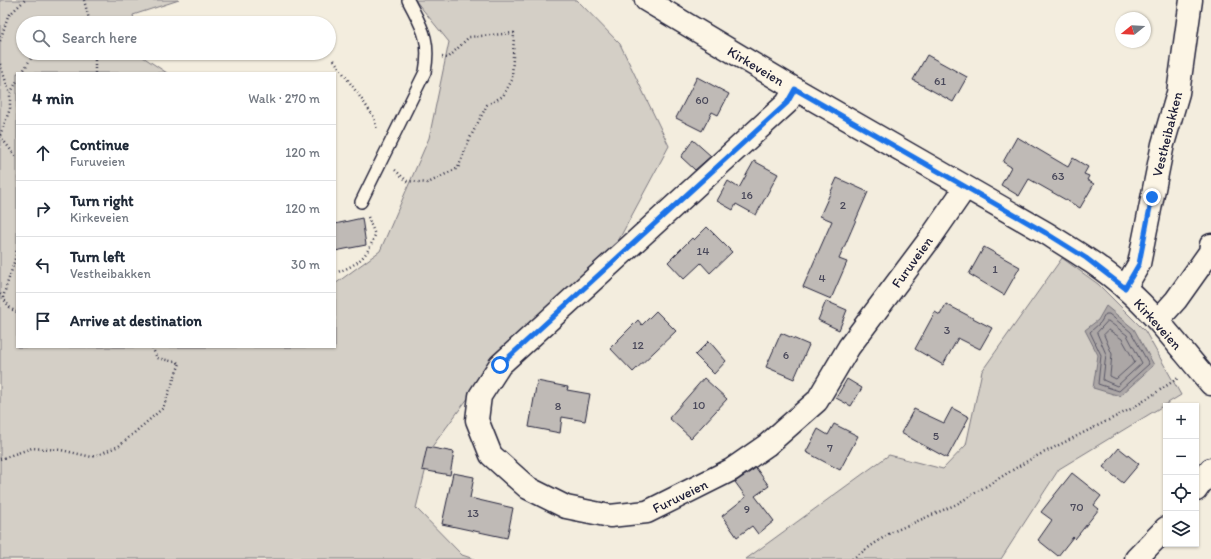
<!DOCTYPE html>
<html lang="en">
<head>
<meta charset="utf-8">
<style>
  :root { --surface:#fff; --page:#f6f6f7; --text:#1f2937; --muted:#747a83; --line:#e0e1e3 }
  body { margin:0; font-family:Itim,sans-serif; background:var(--page); color:var(--text) }
  .controls { position:absolute; right:12px; bottom:12px; display:grid; overflow:hidden; border-radius:0px; box-shadow:0 1px 3px #0004 }
  .controls button { width:36px; height:36px; display:grid; place-items:center; padding:0; border:0; border-bottom:1px solid var(--line); background:var(--surface); color:var(--text); font:20px sans-serif }
  .compass { position:absolute; left:1115px; top:12px; width:36px; height:36px; border-radius:50%; background:var(--surface); box-shadow:0 1px 3px #0004; rotate:252deg }
  .stop { position:absolute; width:12px; height:12px; margin:-9px; border:3px solid #1a73e8; border-radius:50%; background:#fff }
  .stop.end { background:#1a73e8; border-color:#fff; box-shadow:0 1px 4px #0008 }
  .list { margin:0; padding:0; list-style:none }
  h2 { display:flex; justify-content:space-between; align-items:center; height:52px; margin:0; padding:0 16px; font-size:17px }
  h2 small { font-size:13px; font-weight:400; color:var(--muted) }
  .list li { display:grid; grid-template-columns:26px 1fr auto; gap:12px; align-items:center; box-sizing:border-box; height:56px; padding:0 16px; border-top:1px solid var(--line) }
  .list b { display:block; font-size:15px; white-space:nowrap }
  .list p { margin:0; font-size:13px; white-space:nowrap; color:var(--muted) }
  .list em { font-size:13px; font-style:normal; color:var(--muted) }
  .icon { flex:none; width:22px; height:22px; fill:none; stroke:currentColor; stroke-width:2; stroke-linecap:round; stroke-linejoin:round }
  .map { position:relative; flex:none; width:1211px; height:559px; overflow:hidden }
  .search { position:absolute; background:var(--surface); box-shadow:0 1px 3px #0004; left:16px; top:16px; width:320px; height:44px; display:flex; align-items:center; gap:10px; box-sizing:border-box; padding:0 14px; border-radius:22px; color:var(--muted); font-size:15px }
  .panel { position:absolute; background:var(--surface); box-shadow:0 1px 3px #0004; left:16px; top:72px; width:320px; height:276px; border-radius:0px }
  .map>svg:first-child { display:block }
  .green { fill:#d4cfc6; stroke:#7b7880 }
  .water { fill:#aca7a6; stroke:#75727b }
  .lines { fill:none; stroke-linecap:round; stroke-linejoin:round }
  .shore { stroke:#595766; stroke-width:1 }
  .building { fill:#bfbab6; stroke:#22223b }
  .lane-casing { stroke:#22223b; stroke-width:14 }
  .street-casing { stroke:#22223b; stroke-width:25 }
  .secondary-casing { stroke:#22223b; stroke-width:25 }
  .path { stroke:#22223b; stroke-width:2.5; stroke-dasharray:1 3; stroke-linecap:butt }
  .lane { stroke:#fcf5e5; stroke-width:11 }
  .street { stroke:#fcf5e5; stroke-width:22 }
  .secondary { stroke:#fcf5e5; stroke-width:22 }
  .route { stroke:#1a73e8; stroke-width:5 }
  .labels { text-anchor:middle; stroke-width:3.5; stroke-linejoin:round; paint-order:stroke }
  .number-label { font-size:12px; fill:#49485a }
  .street-label { font-size:14px; fill:#22223b; stroke:#fcf5e5 }
</style>
</head>
<body>
<div class="map">
<svg width="1211" height="559" viewBox="0 0 1211 559">
  <rect width="100%" height="100%" fill="#f3edde"/>
  <filter id="ink" filterUnits="userSpaceOnUse"><feTurbulence type="fractalNoise" baseFrequency=".025" numOctaves="2"/><feDisplacementMap in="SourceGraphic" scale="8" xChannelSelector="R" yChannelSelector="G"/><feConvolveMatrix kernelMatrix="1 2 1 2 8 2 1 2 1" color-interpolation-filters="sRGB"/></filter>
  <g filter="url(#ink)">
    <!-- green -->
    <g class="green">
      <path d="M0,0H179L133,15L135,23H23V53H142L143,57L167,73H17V347H335V284L380,251L429,138L449,42L415,0H577L620,44L669,146L609,258L509,343L431,448L416,508L462,555L474,559H0Z"/>
      <path d="M1062,258L1098,284L1145,331L1181,395L1059,469L1001,559H746L889,455L943,469L966,445L982,371Z"/>
    </g>
    <!-- water -->
    <path class="water" d="M1106,306L1134,329L1154,365L1120,396L1093,388L1098,355L1085,330L1098,320Z"/>
    <g class="lines">
      <!-- shore -->
      <g class="shore">
        <path d="M1106,314H1109L1131,332L1149,364L1119,391L1098,384L1101,355L1090,332L1100,323Z"/>
        <path d="M1108,321L1127,335L1142,363L1117,386L1103,380L1106,354L1097,333Z"/>
        <path d="M1109,330L1122,339L1135,362L1116,379L1110,376L1112,354L1104,335Z"/>
      </g>
    </g>
    <!-- building -->
    <g class="building">
      <path d="M927,55L967,77L953,102L913,80Z"/>
      <path d="M697,77L729,94L718,115L712,112L702,131L676,118Z"/>
      <path d="M1017,137L1068,167L1073,158L1088,167L1084,174L1089,176L1087,180L1094,184L1080,208L1029,179L1019,196L1001,185L1011,167L1003,162Z"/>
      <path d="M693,140L711,156L695,170L681,157Z"/>
      <path d="M754,161L778,174L756,215L736,204L733,210L717,201L728,181L739,188Z"/>
      <path d="M837,178L868,192L839,259L847,262L831,299L803,287L832,221L820,216Z"/>
      <path d="M362,218L366,245L335,251V224Z"/>
      <path d="M707,227L732,252L710,273L701,263L684,279L668,262L692,238L694,240Z"/>
      <path d="M984,247L1020,267L1004,295L969,274Z"/>
      <path d="M826,301L847,310L839,330L818,320Z"/>
      <path d="M946,304L992,328L980,349L958,338L943,365L915,349L935,312L940,315Z"/>
      <path d="M656,311L676,331L633,372L610,348L638,320L642,325Z"/>
      <path d="M781,333L809,345L794,379L766,367Z"/>
      <path d="M709,341L726,361L714,374L695,355Z"/>
      <path d="M704,378L727,399L691,438L669,418Z"/>
      <path d="M847,379L862,388L851,406L836,398Z"/>
      <path d="M537,381L568,387L567,390L590,394L585,421L562,417L560,433L529,427Z"/>
      <path d="M952,408L969,417L947,458L901,433L914,409L944,423Z"/>
      <path d="M834,424L858,436L840,470L806,452L818,429L828,435Z"/>
      <path d="M427,447L454,452L450,475L422,470Z"/>
      <path d="M1119,448L1139,464L1123,483L1103,467Z"/>
      <path d="M756,468L769,486L755,496L774,521L758,534L752,526L737,537L722,516L746,497L735,482Z"/>
      <path d="M453,473L474,477L470,498L513,508L507,538L442,524Z"/>
      <path d="M1072,473L1101,496L1094,505L1099,509L1075,539L1073,537L1058,556L1038,540L1052,520L1041,512Z"/>
    </g>
    <g class="lines">
      <defs>
        <path id="lane" d="M361,202L425,72C431,39 422,28 408,0"/>
        <g id="street">
          <path d="M795,89L787,103L500,365L480,396L477,420L491,455L528,488L566,507L610,516L647,512L731,470L767,445L817,401L849,347L929,240L965,188"/>
          <path d="M1125,288L1139,264L1163,144L1178,93L1191,0"/>
          <path d="M1158,320L1176,300L1210,252L1211,245"/>
          <path d="M1196,490L1211,469"/>
          <path d="M1136,559L1166,528"/>
        </g>
        <path id="secondary" d="M646,0L795,89L1046,233C1073,250 1102,267 1126,289C1158,317 1183,352 1211,384"/>
      </defs>
      <!-- lane casing -->
      <use href="#lane" class="lane-casing"/>
      <!-- street casing -->
      <use href="#street" class="street-casing"/>
      <!-- secondary casing -->
      <use href="#secondary" class="secondary-casing"/>
      <!-- path -->
      <g class="path">
        <path d="M84,0L90,23"/>
        <path d="M0,41L8,16L25,0"/>
        <path d="M334,60L374,117L377,131"/>
        <path d="M0,64L10,94"/>
        <path d="M22,73L34,53"/>
        <path d="M95,73V53"/>
        <path d="M0,135L10,109V94L17,81"/>
        <path d="M0,136L17,158"/>
        <path d="M395,170L407,181L428,183L458,168L469,140L487,105L503,96L512,80L514,33L469,37L448,58L442,57"/>
        <path d="M335,273C358,265 367,257 375,235L368,217"/>
        <path d="M0,294L11,309L17,312"/>
        <path d="M3,298C7,281 15,265 17,248"/>
        <path d="M0,459L32,448L61,450L92,457L119,446L163,408L180,363L157,358L152,347"/>
        <path d="M852,559L890,533L957,504L1029,460L1133,408L1178,378"/>
      </g>
      <!-- lane -->
      <use href="#lane" class="lane"/>
      <!-- street -->
      <use href="#street" class="street"/>
      <!-- secondary -->
      <use href="#secondary" class="secondary"/>
    </g>
  </g>
  <g class="lines" filter="url(#ink)">
    <!-- route -->
    <path class="route" d="M500,365L787,103L795,89L1046,233L1086,258L1125,288L1139,264L1152,197"/>
  </g>
  <g class="labels">
    <!-- number labels -->
    <g class="number-label">
      <text x="940" y="85">61</text>
      <text x="702" y="104">60</text>
      <text x="1058" y="180">63</text>
      <text x="747" y="199">16</text>
      <text x="843" y="209">2</text>
      <text x="703" y="255">14</text>
      <text x="995" y="273">1</text>
      <text x="822" y="282">4</text>
      <text x="947" y="334">3</text>
      <text x="638" y="349">12</text>
      <text x="786" y="359">6</text>
      <text x="699" y="409">10</text>
      <text x="558" y="410">8</text>
      <text x="936" y="440">5</text>
      <text x="830" y="452">7</text>
      <text x="1077" y="511">70</text>
      <text x="747" y="513">9</text>
      <text x="473" y="517">13</text>
    </g>
    <!-- street labels -->
    <g class="street-label">
      <text transform="translate(756 66) rotate(31)" y="5">Kirkeveien</text>
      <text transform="translate(1167 134) rotate(-76)" y="5">Vestheibakken</text>
      <text transform="translate(912 262) rotate(-54)" y="5">Furuveien</text>
      <text transform="translate(1158 324) rotate(48)" y="5">Kirkeveien</text>
      <text transform="translate(680 496) rotate(-26)" y="5">Furuveien</text>
    </g>
  </g>
</svg>
<div class="controls">
<button>+</button>
<button>−</button>
<button><svg class="icon" aria-label="locate" viewBox="0 0 24 24"><circle cx="12" cy="12" r="6"/><path d="M12 2v4M12 18v4M2 12h4M18 12h4"/></svg></button>
<button><svg class="icon" aria-label="layers" viewBox="0 0 24 24"><path d="M12 4l9 5-9 5-9-5zM3 14l9 5 9-5"/></svg></button>
</div>
<svg class="compass" viewBox="-18 -18 36 36"><path d="M0-13l5 13h-10z" fill="#e53935"/><path d="M0 13l5-13h-10z" fill="#747a83"/></svg>
<div class="stop" style="left:500px;top:365px"></div>
<div class="stop end" style="left:1152px;top:197px"></div>
<div class="search"><svg class="icon" aria-label="search" viewBox="0 0 24 24"><circle cx="10" cy="10" r="6"/><path d="M15 15l6 6"/></svg>Search here</div>
<section class="panel">
<h2>4 min<small>Walk · 270 m</small></h2>
<ul class="list">
<li><svg class="icon" aria-label="ahead" viewBox="0 0 24 24"><path d="M12 20V5M6 11l6-6 6 6"/></svg><div><b>Continue</b><p>Furuveien</p></div><em>120 m</em></li>
<li><svg class="icon" aria-label="right" viewBox="0 0 24 24"><path d="M7 20v-9h11M14 6l5 5-5 5"/></svg><div><b>Turn right</b><p>Kirkeveien</p></div><em>120 m</em></li>
<li><svg class="icon" aria-label="left" viewBox="0 0 24 24"><path d="M17 20v-9H6M10 6l-5 5 5 5"/></svg><div><b>Turn left</b><p>Vestheibakken</p></div><em>30 m</em></li>
<li><svg class="icon" aria-label="arrive" viewBox="0 0 24 24"><path d="M6 21V4h12l-3 4 3 4H6"/></svg><div><b>Arrive at destination</b></div></li>
</ul>
</section>
</div>
</body>
</html>
